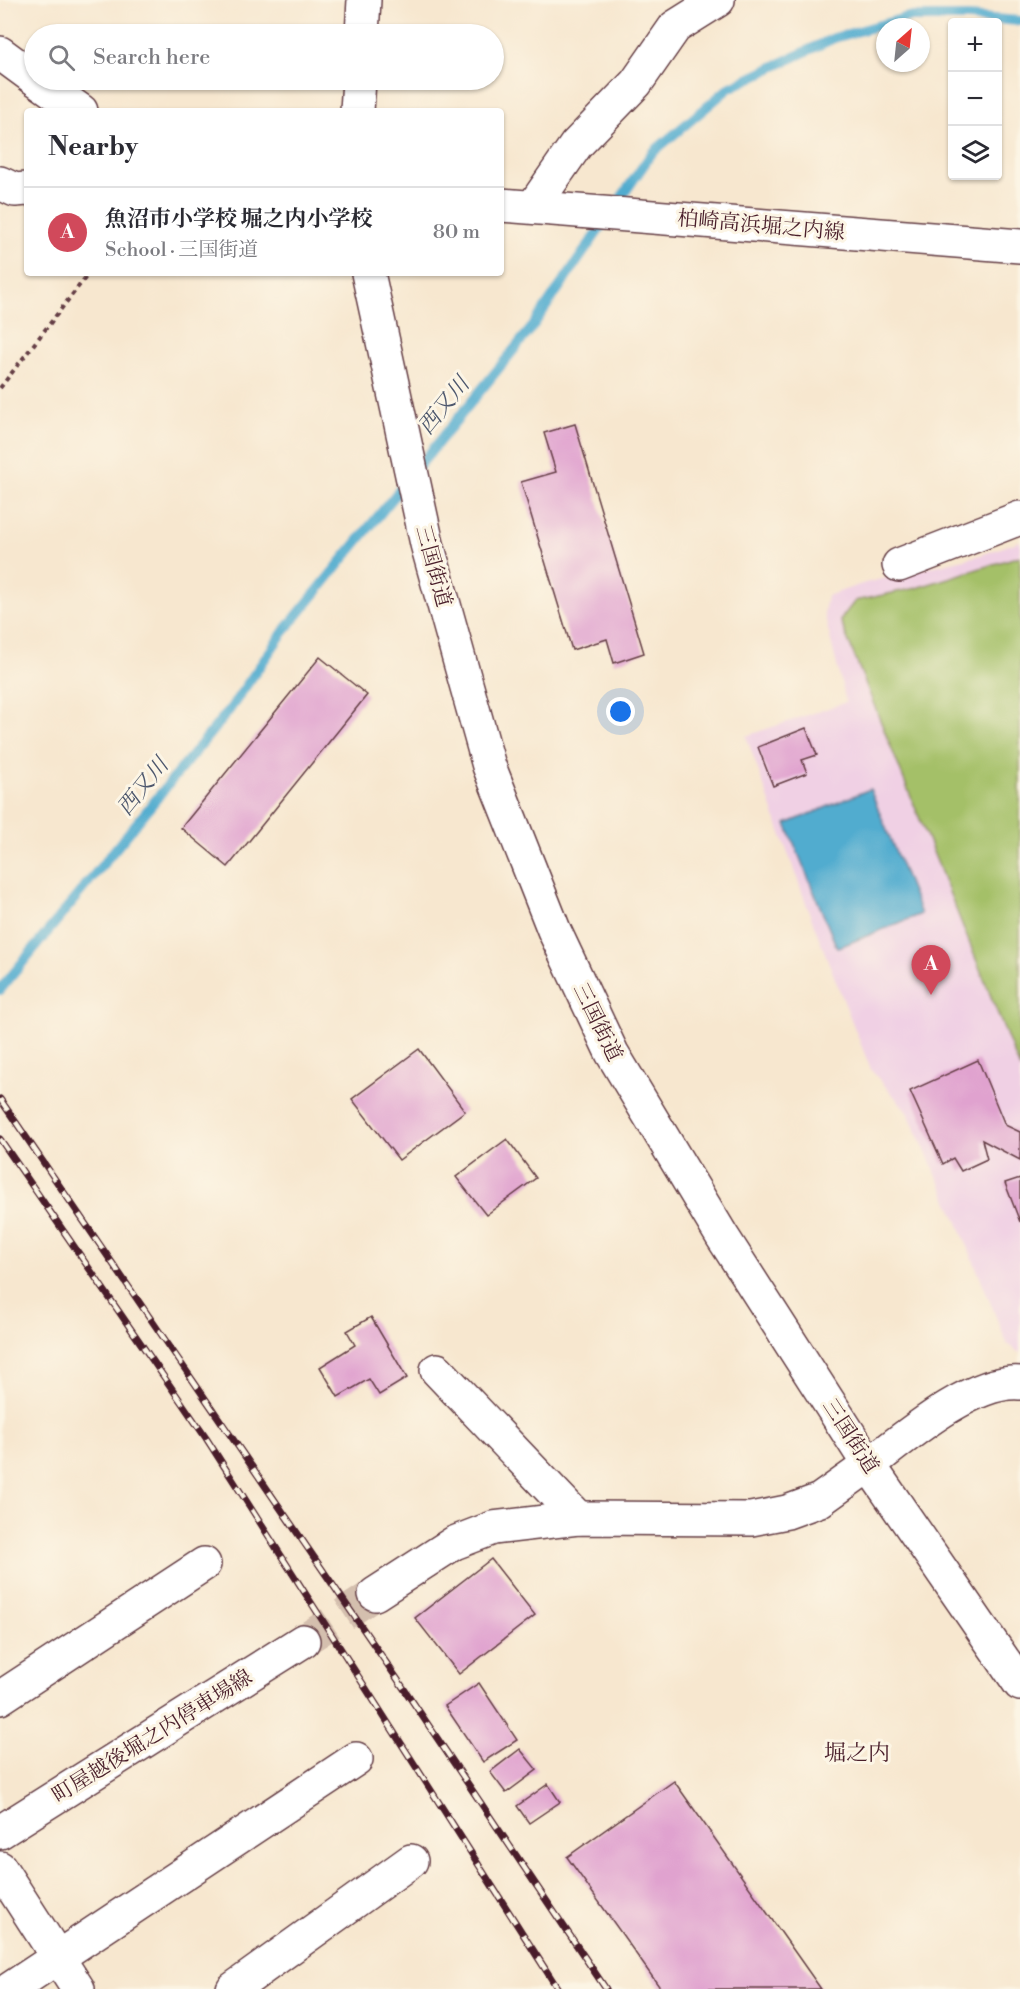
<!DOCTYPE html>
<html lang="en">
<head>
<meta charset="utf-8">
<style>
  :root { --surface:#fff; --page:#f2f2f3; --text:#2b2b33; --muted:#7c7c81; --line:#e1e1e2; --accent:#d1495b }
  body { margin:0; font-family:"Libre Bodoni","Noto Serif JP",serif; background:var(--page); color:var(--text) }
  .controls { position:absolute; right:18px; top:18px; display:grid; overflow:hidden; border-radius:6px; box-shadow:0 2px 4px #0004 }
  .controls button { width:54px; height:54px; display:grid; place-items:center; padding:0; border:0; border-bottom:2px solid var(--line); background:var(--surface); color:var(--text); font:30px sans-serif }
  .compass { position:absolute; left:876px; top:18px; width:54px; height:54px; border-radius:50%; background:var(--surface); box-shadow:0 2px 4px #0004; rotate:27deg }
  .you { position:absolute; left:621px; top:712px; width:21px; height:21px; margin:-15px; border:4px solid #fff; border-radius:50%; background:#1a73e8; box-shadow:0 0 0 9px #1a73e833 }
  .badge { display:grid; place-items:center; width:39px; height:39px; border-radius:50%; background:var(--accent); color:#fff; font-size:20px; font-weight:700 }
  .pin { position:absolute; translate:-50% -50px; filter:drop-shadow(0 2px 3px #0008) }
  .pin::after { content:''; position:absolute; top:32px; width:21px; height:18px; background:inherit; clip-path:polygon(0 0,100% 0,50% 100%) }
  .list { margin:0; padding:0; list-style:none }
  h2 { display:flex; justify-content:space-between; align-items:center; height:78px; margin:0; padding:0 24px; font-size:26px }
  h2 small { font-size:20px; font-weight:400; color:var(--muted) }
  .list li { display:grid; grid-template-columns:39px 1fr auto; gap:18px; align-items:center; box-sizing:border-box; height:90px; padding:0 24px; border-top:2px solid var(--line) }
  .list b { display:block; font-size:22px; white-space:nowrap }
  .list p { margin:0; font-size:20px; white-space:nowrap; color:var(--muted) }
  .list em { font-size:20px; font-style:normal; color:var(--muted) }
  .icon { flex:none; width:33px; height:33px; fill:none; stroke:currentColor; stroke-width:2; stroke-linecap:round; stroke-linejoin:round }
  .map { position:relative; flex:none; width:1020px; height:1989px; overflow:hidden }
  .search { position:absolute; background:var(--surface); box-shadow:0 2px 4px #0004; left:24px; top:24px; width:480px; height:66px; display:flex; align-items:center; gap:15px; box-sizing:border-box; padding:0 21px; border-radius:33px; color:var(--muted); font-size:22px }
  .panel { position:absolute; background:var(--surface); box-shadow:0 2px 4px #0004; left:24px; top:108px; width:480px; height:168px; border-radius:6px }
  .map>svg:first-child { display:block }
  .built { fill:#f0d0e4 }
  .green { fill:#a4c068; stroke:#77704a; stroke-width:1.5 }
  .water { fill:#51accf; stroke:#4e667d; stroke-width:1.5 }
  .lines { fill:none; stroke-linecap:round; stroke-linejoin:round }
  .stream { stroke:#51accf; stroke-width:10 }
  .building { fill:#e0a2cf }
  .major-tunnel { stroke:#d4bfae; stroke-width:33; stroke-dasharray:33 16; stroke-linecap:butt }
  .minor-casing { stroke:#643d44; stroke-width:36 }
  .major-casing { stroke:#643d44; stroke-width:36 }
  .highway-casing { stroke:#643d44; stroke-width:36 }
  .path { stroke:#643d44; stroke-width:4; stroke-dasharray:4.5 4.5; stroke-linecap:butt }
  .minor { stroke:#fff; stroke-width:33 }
  .major { stroke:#fff; stroke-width:33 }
  .highway { stroke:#fff; stroke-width:33 }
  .rail-casing { stroke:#4a1f2b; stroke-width:7 }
  .rail { stroke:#fcf5e5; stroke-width:4.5; stroke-dasharray:14; stroke-linecap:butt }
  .labels { text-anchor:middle; stroke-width:6; stroke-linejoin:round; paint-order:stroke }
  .street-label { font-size:21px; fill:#4a1f2b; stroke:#fcf5e5 }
  .water-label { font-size:22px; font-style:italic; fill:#4d576d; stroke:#fcf5e5 }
  .neighbourhood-label { font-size:22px; fill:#4a1f2b; stroke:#fcf5e5 }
</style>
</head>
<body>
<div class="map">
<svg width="1020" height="1989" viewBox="0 0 1020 1989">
  <rect width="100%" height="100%" fill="#fcf5e5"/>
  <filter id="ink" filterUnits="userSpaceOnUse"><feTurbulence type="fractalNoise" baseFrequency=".0167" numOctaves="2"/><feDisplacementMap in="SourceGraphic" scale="12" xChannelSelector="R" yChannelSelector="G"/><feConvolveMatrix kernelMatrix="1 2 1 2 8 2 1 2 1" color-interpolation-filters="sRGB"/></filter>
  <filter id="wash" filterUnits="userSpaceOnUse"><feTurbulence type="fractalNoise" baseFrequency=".008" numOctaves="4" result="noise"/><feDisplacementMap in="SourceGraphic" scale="24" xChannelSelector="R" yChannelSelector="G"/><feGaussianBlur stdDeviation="1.35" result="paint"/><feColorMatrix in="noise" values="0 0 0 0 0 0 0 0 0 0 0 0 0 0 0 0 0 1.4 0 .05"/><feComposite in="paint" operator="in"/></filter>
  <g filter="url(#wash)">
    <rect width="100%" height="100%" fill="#f7e7cf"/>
    <!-- built -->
    <path class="built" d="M1020,541V1353L1007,1344L957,1220L907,1111L871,1070L812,920L746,736L846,702L824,613L827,596L865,583L981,555Z"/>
    <!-- green -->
    <path class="green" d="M1020,556V1069L840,620L855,601L916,588Z"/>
    <!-- water -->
    <path class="water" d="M870,789L921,914L837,948L786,824Z"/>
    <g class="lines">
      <!-- stream -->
      <g class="stream">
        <path d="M416,470L530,330L652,153L729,88L834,38L908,17H968L1020,21"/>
        <path d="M0,990L230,709L282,634L406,482"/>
      </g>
    </g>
    <g id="blocks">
      <!-- building -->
      <g class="building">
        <path d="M575,424L644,653L614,663L607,639L572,650L521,482L556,472L544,433Z"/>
        <path d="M320,657L367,695L228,867L181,828Z"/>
        <path d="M806,728L817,755L802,760L807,773L773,786L758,747Z"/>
        <path d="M419,1049L465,1111L399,1160L352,1099Z"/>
        <path d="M978,1060L1005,1125L1020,1132V1160L982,1140L987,1159L961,1171L953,1158L943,1164L910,1091Z"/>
        <path d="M507,1139L536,1178L486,1215L456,1177Z"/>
        <path d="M1020,1178V1222L1005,1183Z"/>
        <path d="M371,1317L407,1378L379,1395L369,1379L338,1397L320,1367L355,1345L347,1331Z"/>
        <path d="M491,1559L535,1615L459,1674L415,1618Z"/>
        <path d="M479,1683L517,1740L483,1762L445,1706Z"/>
        <path d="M520,1749L537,1770L506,1793L490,1772Z"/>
        <path d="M674,1781L821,1989H661L567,1857Z"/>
        <path d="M548,1784L560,1802L529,1823L517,1806Z"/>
      </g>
    </g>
  </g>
  <g filter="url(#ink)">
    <use href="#blocks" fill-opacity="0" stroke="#643d44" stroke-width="1.5"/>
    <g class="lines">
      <!-- major-tunnel -->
      <path class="major-tunnel" d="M303,1641L375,1594"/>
      <defs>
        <g id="minor">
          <path d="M0,183L15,190L27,189"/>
          <path d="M533,207L576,145L636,83L675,27L718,0"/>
          <path d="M899,565L1020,518"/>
          <path d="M437,1370L578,1518"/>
          <path d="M869,1465C905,1437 973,1379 1020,1383"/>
          <path d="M0,1698L204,1564"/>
          <path d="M10,1989L356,1759"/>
          <path d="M233,1989L411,1861"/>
        </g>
        <g id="major">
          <path d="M501,205L1020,246"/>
          <path d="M375,1594L454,1543L493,1528L578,1518L751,1519L787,1512L820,1500L869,1465"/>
          <path d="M0,1832L303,1641"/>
          <path d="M0,1868L78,1989"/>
        </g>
        <g id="highway">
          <path d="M362,34L364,0"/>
          <path d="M0,53L34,78"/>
          <path d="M37,80L81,111"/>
          <path d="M357,111L359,80"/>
          <path d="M368,273L427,544L489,766L554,930L612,1053L722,1236L869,1465L1020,1684"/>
        </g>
      </defs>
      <!-- minor casing -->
      <use href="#minor" class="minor-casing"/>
      <!-- major casing -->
      <use href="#major" class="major-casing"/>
      <!-- highway casing -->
      <use href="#highway" class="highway-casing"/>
      <!-- path -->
      <path class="path" d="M0,388L89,273"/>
      <!-- minor -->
      <use href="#minor" class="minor"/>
      <!-- major -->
      <use href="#major" class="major"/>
      <!-- highway -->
      <use href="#highway" class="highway"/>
      <defs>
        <g id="rail">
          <path d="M0,1099L396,1677L606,1989"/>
          <path d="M0,1139L206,1438L558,1989"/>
        </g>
      </defs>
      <!-- rail casing -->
      <use href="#rail" class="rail-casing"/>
      <!-- rail -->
      <use href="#rail" class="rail"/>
    </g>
  </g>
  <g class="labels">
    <!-- street labels -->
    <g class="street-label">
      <text transform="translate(761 225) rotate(5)" y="7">柏崎高浜堀之内線</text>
      <text transform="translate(434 566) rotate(75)" y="7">三国街道</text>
      <text transform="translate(598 1022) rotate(64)" y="7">三国街道</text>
      <text transform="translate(851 1436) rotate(57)" y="7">三国街道</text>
      <text transform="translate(152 1736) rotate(-32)" y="7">町屋越後堀之内停車場線</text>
    </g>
    <!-- water labels -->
    <g class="water-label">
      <text transform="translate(443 405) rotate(-51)" y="8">西又川</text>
      <text transform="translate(142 786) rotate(-51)" y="8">西又川</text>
    </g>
    <!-- neighbourhood labels -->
    <g class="neighbourhood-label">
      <text x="857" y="1760">堀之内</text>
    </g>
  </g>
</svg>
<div class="controls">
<button>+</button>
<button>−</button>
<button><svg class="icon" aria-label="layers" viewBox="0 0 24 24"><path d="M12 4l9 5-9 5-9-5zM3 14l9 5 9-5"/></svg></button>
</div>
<svg class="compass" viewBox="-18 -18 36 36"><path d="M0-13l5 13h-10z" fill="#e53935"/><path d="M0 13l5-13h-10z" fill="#7c7c81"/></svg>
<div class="you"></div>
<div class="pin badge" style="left:931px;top:995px">A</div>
<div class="search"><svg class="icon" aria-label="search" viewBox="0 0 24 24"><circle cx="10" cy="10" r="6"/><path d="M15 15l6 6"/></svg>Search here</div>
<section class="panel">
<h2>Nearby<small></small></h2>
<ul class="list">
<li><span class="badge">A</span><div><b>魚沼市小学校 堀之内小学校</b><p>School · 三国街道</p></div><em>80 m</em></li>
</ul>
</section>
</div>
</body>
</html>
